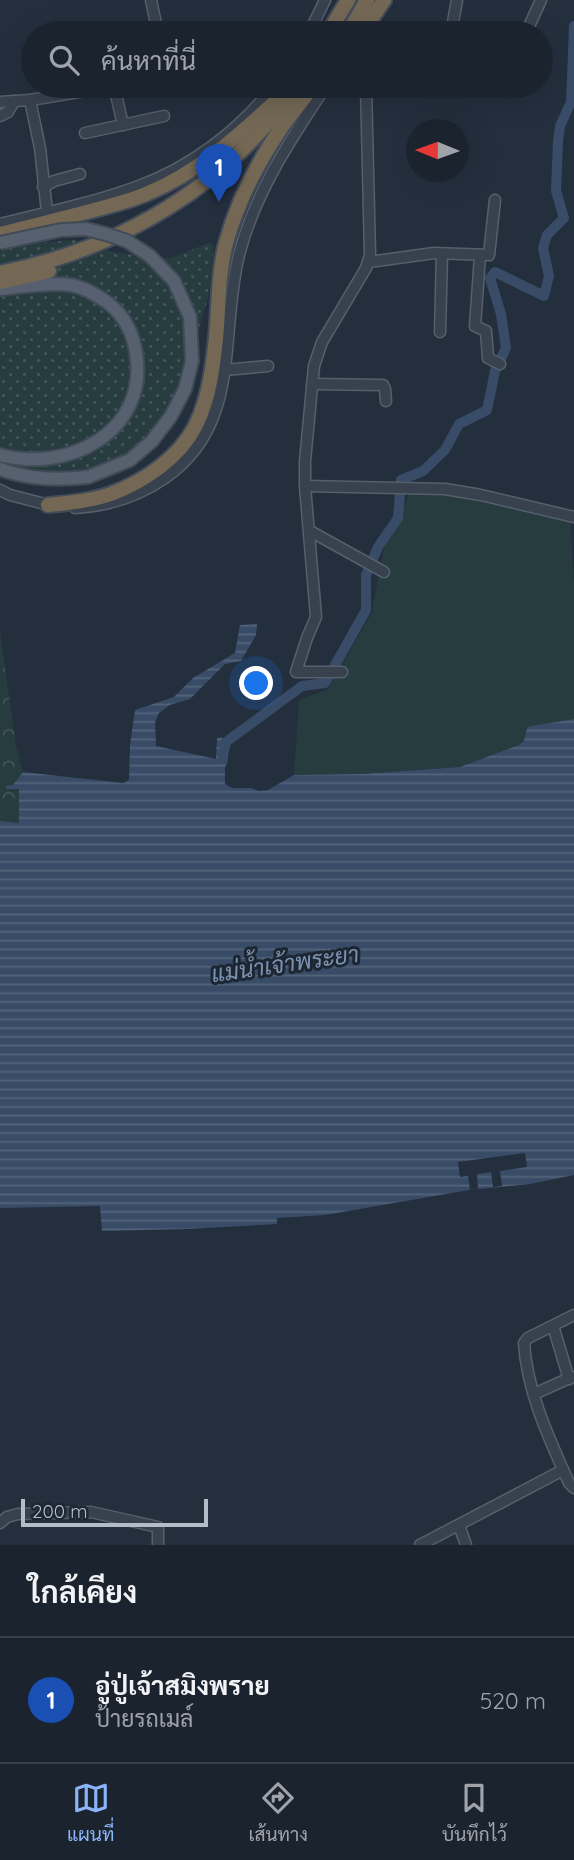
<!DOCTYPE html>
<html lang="th">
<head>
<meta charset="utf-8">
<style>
  :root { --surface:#1b232e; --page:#242b36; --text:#f1f3f6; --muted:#a0a4aa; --line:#39404a; --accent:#8ab4f8 }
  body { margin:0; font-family:Quicksand,Sarabun,sans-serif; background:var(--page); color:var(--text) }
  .compass { position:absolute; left:406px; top:119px; width:63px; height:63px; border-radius:50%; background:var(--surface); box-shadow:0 7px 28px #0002; rotate:271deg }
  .scale { position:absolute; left:21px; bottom:18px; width:187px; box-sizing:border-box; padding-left:7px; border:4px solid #b4bcc9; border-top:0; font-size:19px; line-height:24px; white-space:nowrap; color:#b4bcc9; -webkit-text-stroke:5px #1d2633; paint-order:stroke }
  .you { position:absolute; left:257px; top:684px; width:24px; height:24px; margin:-18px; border:5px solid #fff; border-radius:50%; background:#1a73e8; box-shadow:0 0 0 10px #1a73e833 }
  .badge { display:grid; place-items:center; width:46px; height:46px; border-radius:50%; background:var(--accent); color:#fff; font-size:23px; font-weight:700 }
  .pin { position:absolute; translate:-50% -58px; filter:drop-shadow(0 2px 4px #0008) }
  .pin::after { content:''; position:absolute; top:37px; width:24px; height:21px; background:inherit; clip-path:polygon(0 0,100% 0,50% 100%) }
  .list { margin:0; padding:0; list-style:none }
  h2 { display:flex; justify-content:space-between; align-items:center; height:91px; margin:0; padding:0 28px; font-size:30px }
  h2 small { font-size:23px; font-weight:400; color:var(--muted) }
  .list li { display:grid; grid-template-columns:46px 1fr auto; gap:21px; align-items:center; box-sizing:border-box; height:126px; padding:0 28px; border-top:2px solid var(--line) }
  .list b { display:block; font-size:26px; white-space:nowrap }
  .list p { margin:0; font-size:23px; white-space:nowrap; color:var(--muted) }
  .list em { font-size:23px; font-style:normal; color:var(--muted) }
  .icon { flex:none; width:38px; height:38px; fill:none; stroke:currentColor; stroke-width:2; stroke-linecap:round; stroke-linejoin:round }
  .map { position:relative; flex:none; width:574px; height:1545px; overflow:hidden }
  .search { position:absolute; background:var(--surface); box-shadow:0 7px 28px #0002; left:21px; right:21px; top:21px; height:77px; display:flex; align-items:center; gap:18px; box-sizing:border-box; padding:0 24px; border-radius:38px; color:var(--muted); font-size:26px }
  .sheet { height:217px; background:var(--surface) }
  nav { display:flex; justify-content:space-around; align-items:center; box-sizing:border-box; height:98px; border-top:2px solid var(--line); background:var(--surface); font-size:19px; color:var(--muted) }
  nav a { display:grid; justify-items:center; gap:4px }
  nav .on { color:var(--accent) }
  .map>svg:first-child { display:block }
  .green { fill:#263c3f }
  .forest { fill:url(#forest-crowns) }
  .garden { fill:url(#garden-dots) }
  .water { fill:url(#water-rules) }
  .pier { fill:#242f3e }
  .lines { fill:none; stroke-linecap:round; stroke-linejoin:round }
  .river { stroke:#394c67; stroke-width:10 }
  .minor-casing { stroke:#565f6c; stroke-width:13 }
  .major-casing { stroke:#414a57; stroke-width:16 }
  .highway-casing { stroke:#434c59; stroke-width:18 }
  .minor { stroke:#38414e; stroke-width:10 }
  .major { stroke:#56606e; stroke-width:12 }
  .highway { stroke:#746855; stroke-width:14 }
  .major-bridge-casing { stroke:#414a57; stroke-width:16; stroke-linecap:butt }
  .major-bridge { stroke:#56606e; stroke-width:12 }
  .labels { text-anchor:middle; stroke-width:6; stroke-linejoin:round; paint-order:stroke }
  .water-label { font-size:23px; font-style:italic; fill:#7c92b1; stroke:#1d2633 }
</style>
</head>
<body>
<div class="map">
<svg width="574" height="1545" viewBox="0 0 574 1545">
  <defs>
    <pattern id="forest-crowns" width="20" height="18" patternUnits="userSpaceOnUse" patternTransform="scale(1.75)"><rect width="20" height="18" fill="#263c3f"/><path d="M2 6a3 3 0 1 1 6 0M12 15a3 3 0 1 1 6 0" fill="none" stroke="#435659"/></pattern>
    <pattern id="garden-dots" width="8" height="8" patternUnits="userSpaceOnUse" patternTransform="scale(1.75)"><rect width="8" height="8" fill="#263c3f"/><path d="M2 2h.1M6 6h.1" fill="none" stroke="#435659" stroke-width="1.8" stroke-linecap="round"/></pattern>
    <pattern id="water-rules" width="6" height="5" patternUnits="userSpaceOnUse" patternTransform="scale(1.75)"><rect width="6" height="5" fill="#394c67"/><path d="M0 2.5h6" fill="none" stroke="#53647b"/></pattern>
  </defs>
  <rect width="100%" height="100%" fill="#242f3e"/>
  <!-- green -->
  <path class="green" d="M410,493L464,497L536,510L570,520L574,582V719L531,726L527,728L525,741L519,745L460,767L362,774L294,775L299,700L328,689L372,612L383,551Z"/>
  <!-- forest -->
  <path class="forest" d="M0,632L16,746L23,772L13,785L6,789H19V823L0,821Z"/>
  <!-- garden -->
  <path class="garden" d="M74,240L116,253L170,258L209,243L214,246L208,298L176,406L118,466L31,478L0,458V246Z"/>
  <!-- water -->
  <path class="water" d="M257,624L256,635L241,661L225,664L190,699L170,705L159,713L155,722L156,746L216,759L217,738L222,737C227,744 231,760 225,767V784L232,788H251L259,791L268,790L294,775L362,774L460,767L519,745L524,741L527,728L531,726L574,719V1175L530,1184L469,1190L325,1215L277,1218V1224L187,1229L102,1231L100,1206L0,1208V821L19,823V789H6V786L13,785L23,772L123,783L129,780L130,745L135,710L174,697L193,678L235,653L240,625Z"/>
  <!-- pier -->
  <path class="pier" d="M525,1153L527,1167L500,1171L502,1186L493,1187L491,1172L477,1174L478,1189L470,1190L468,1176L460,1177L458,1162Z"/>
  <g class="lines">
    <!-- river -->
    <path class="river" d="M223,756L226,742L302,686L325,683L366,610V575L378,547L398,518L401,480L423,471L445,450L459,424L487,410L495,371L506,348L501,314L490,278L495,272L544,296L549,276L543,248L547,235L564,218L556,191L558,141L560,126L571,102L574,26"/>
    <defs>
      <g id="minor">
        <path d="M151,0L158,33"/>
        <path d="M309,33L325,0"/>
        <path d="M451,33L457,0"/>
        <path d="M526,33L541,0"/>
        <path d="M114,86L123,125"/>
        <path d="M30,100L40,148L47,212"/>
        <path d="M0,102L30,100L116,86"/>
        <path d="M0,116L8,112L14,101"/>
        <path d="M85,133L164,116"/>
        <path d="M43,187L54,181L80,174"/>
        <path d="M0,224C45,213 92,203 136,187C190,168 238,131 274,86"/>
        <path d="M480,256L475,326L486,331L488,358L500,364"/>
        <path d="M369,262L434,253L489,255L495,200"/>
        <path d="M440,332L442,254"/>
        <path d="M225,370L268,366"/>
        <path d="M312,384L383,385L385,389L386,401"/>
        <path d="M305,486L445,489L481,495L574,517"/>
        <path d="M0,490L10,495L53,506"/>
        <path d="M75,508C108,506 138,497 165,478C243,424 219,335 239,255C255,192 291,139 326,86"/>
        <path d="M310,531L384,572"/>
        <path d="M342,672H296L307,638L316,617L305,486V461L314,366L322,342L366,268L370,255L366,86"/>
        <path d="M574,1315L528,1338L524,1343C527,1392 549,1438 569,1483L574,1488"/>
        <path d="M553,1326L569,1379"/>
        <path d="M534,1394L572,1377"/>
        <path d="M0,1523L7,1517L18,1514L91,1512L158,1527V1545"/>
        <path d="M459,1525L466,1545"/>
        <path d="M420,1545L563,1470"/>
      </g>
      <g id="major">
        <path d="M0,289C22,287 47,282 70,285C84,287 97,295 108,303C125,316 133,333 136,353C149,432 68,473 0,455"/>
        <path d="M0,469C30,480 57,480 88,477"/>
      </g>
      <g id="highway">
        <path d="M328,33L348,0"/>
        <path d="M348,33L367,0"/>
        <path d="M362,33L384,0"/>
        <path d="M0,234C26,228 52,221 79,214C101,208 124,203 146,194C197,173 237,137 277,100"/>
        <path d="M0,273C119,249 227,187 296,86"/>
        <path d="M1,282L49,271"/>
        <path d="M48,505C69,503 91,501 111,494C145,481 179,458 196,425C209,398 213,367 216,338C219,306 218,273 226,243C237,203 258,162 281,128C291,114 303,100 313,86"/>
      </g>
    </defs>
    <!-- minor casing -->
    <use href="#minor" class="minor-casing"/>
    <!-- major casing -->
    <use href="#major" class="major-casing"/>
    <!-- highway casing -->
    <use href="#highway" class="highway-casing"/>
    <!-- minor -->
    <use href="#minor" class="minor"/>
    <!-- major -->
    <use href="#major" class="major"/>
    <!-- highway -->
    <use href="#highway" class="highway"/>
    <defs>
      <path id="major-bridge" d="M0,243L61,230L86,229L106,234L127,241L150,256L174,281L190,317L192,361L185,389L171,416L152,441L130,460L88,477"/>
    </defs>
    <!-- major-bridge casing -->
    <use href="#major-bridge" class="major-bridge-casing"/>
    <!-- major-bridge -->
    <use href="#major-bridge" class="major-bridge"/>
  </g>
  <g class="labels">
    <!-- water labels -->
    <g class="water-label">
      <text transform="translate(285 964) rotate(-8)" y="8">แม่น้ำเจ้าพระยา</text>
    </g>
  </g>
</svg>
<svg class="compass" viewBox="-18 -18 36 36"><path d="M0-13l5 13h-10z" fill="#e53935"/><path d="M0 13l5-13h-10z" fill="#a0a4aa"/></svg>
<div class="scale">200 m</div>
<div class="you"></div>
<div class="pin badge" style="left:219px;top:202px;background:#1a4fb4">1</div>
<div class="search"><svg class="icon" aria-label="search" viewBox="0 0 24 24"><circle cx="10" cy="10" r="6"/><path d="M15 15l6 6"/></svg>ค้นหาที่นี่</div>
</div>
<section class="sheet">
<h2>ใกล้เคียง<small></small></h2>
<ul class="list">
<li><span class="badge" style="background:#1a4fb4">1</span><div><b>อู่ปู่เจ้าสมิงพราย</b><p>ป้ายรถเมล์</p></div><em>520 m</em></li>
</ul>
</section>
<nav>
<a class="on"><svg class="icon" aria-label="map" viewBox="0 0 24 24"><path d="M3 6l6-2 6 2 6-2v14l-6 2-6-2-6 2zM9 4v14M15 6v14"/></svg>แผนที่</a>
<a><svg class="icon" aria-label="directions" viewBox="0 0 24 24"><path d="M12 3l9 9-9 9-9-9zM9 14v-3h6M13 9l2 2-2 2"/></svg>เส้นทาง</a>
<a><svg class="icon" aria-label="saved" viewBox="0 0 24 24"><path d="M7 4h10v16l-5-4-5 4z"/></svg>บันทึกไว้</a>
</nav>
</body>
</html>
